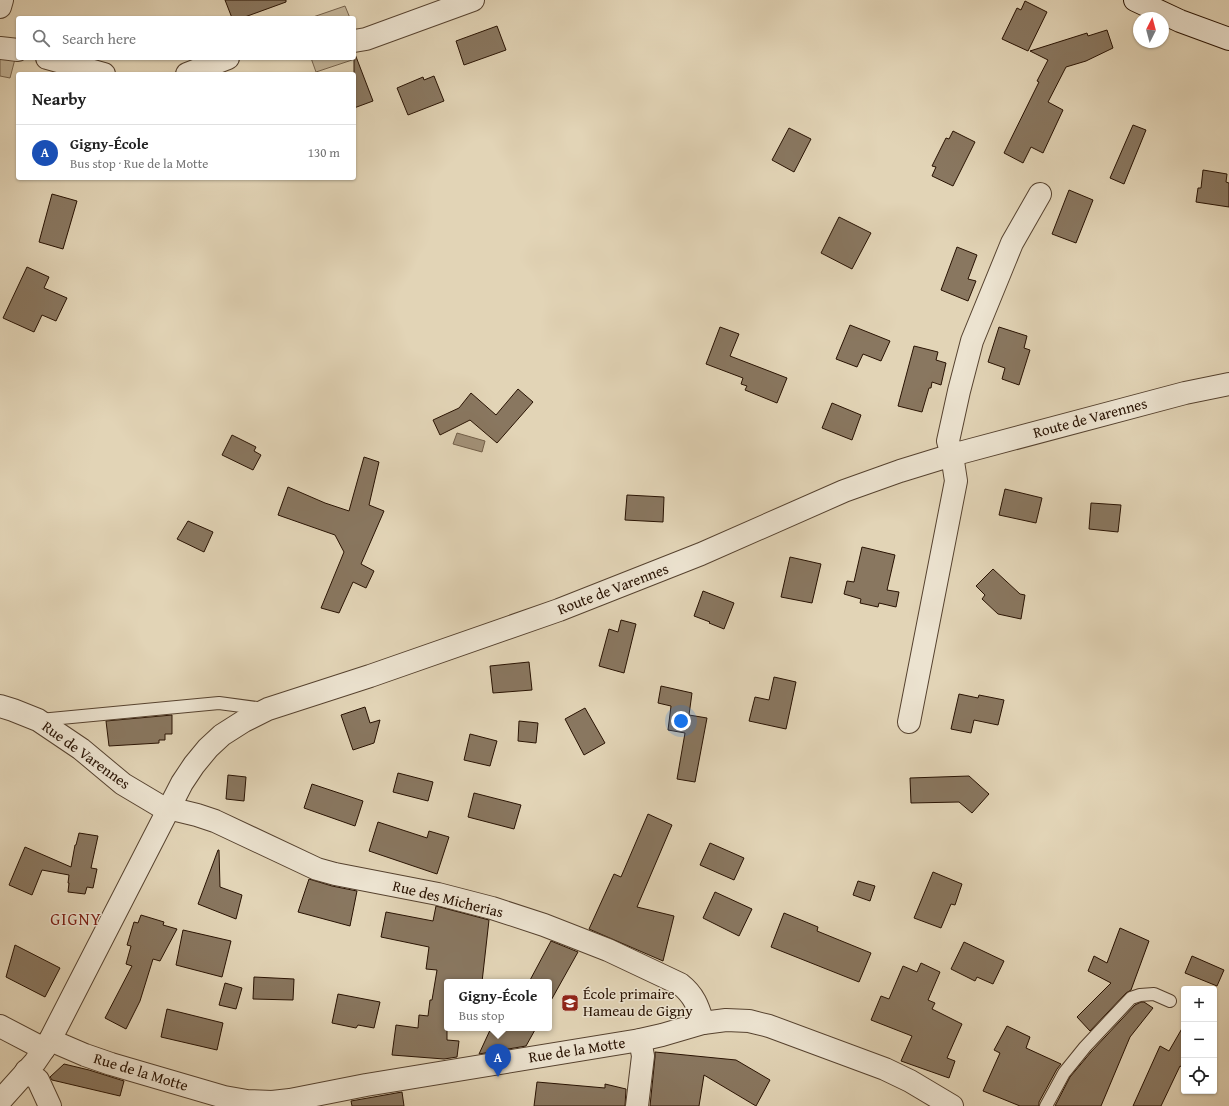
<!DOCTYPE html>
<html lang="en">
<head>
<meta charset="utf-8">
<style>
  :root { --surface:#fff; --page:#f6f6f6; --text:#222; --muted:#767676; --line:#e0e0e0; --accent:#8f2418 }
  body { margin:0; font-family:"Gentium Book Plus",serif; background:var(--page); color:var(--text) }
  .controls { position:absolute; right:12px; bottom:12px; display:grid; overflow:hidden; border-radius:4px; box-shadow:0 1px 3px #0004 }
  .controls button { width:36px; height:36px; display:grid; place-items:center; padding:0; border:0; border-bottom:1px solid var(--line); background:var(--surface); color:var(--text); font:20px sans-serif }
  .compass { position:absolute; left:1133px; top:12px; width:36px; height:36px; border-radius:50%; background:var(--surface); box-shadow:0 1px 3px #0004; rotate:6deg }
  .you { position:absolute; left:681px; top:721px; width:14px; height:14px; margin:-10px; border:3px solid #fff; border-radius:50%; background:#1a73e8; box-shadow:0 0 0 6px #1a73e833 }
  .badge { display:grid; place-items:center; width:26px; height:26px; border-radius:50%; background:var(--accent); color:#fff; font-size:13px; font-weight:700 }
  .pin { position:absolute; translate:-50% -33px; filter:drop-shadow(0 1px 2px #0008) }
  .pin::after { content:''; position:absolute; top:21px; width:14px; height:12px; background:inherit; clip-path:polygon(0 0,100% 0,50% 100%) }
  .popup { position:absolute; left:444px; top:979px; width:108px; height:52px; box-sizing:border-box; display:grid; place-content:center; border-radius:4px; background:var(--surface); filter:drop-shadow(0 1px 3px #0005); font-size:13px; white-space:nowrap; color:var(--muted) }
  .popup b { font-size:15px; color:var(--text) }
  .popup::after { content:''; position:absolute; left:50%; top:100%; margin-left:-8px; border:8px solid transparent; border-top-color:var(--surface) }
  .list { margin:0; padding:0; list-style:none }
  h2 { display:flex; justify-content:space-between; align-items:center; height:52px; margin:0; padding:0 16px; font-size:17px }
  h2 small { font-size:13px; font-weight:400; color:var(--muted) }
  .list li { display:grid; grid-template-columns:26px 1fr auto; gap:12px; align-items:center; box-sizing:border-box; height:56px; padding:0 16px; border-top:1px solid var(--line) }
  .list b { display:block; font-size:15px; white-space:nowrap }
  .list p { margin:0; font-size:13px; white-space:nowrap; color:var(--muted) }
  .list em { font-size:13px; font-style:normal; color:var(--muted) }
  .icon { flex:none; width:22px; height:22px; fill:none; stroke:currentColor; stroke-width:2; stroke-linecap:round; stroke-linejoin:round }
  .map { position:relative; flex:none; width:1229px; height:1106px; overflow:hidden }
  .search { position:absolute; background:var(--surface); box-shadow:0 1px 3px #0004; left:16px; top:16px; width:340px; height:44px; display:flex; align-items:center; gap:10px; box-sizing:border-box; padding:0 14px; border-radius:4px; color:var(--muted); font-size:15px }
  .panel { position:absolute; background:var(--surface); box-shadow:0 1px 3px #0004; left:16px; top:72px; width:340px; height:108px; border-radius:4px }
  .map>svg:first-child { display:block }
  .green { fill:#c2b397; stroke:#75624c }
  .water { fill:#a39279; stroke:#725f49 }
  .building { fill:#897760; stroke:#281202 }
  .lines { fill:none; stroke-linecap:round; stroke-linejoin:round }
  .lane-casing { stroke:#56422f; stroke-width:14 }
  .street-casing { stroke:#56422f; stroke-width:24 }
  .secondary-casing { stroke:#281202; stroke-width:24 }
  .lane { stroke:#ece3d0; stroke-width:12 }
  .street { stroke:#ece3d0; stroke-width:22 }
  .secondary { stroke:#ece3d0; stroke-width:22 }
  .labels { text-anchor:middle; stroke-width:3; stroke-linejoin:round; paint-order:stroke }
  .street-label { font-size:15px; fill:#281202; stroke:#ece3d0 }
  .poi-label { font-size:15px; fill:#281202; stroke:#ece3d0; text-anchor:start }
  .quarter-label { font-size:17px; letter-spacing:1px; fill:#7a1f14; stroke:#ece3d0 }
</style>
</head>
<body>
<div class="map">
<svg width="1229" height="1106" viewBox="0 0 1229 1106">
  <rect width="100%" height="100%" fill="#e2d4b6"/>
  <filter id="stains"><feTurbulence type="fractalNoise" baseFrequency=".005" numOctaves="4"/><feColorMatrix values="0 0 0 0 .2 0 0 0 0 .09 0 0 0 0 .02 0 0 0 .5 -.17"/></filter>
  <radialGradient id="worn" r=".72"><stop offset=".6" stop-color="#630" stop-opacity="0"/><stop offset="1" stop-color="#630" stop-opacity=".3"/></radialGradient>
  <!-- green -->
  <g class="green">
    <path d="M345,6L350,18H313V17Z"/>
    <path d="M0,58L15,59L10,78L0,76Z"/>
    <path d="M311,58H354L355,59L316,72Z"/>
  </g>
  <!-- water -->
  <path class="water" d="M457,433L485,441L482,452L453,444Z"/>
  <!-- building -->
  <g class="building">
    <path d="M225,0H286V2L242,18H232Z"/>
    <path d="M1025,1L1047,12L1028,51L1002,39L1017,8L1021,10Z"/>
    <path d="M497,26L506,50L464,65L456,41Z"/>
    <path d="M1107,30L1113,48L1086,61L1066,67L1048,102L1063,110L1043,153L1031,147L1023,163L1004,153L1039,82L1037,81L1048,60L1030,51L1087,33L1088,36Z"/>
    <path d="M355,54L373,101L354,108V55Z"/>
    <path d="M434,76L444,101L408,115L397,88L423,77L424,80Z"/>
    <path d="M1133,125L1146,130L1124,184L1110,178Z"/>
    <path d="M789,128L811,139L794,172L772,160Z"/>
    <path d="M953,131L975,142L953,186L932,176L936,167L932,166L946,138L949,139Z"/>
    <path d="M1203,170L1227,174L1226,182L1229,183V207L1196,202L1198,188H1201Z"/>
    <path d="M1069,190L1093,200L1076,243L1052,234Z"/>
    <path d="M52,194L77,201L63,249L39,242Z"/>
    <path d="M839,217L871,233L852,269L821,253Z"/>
    <path d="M957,247L977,255L968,279L976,281L968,301L941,290Z"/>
    <path d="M27,267L49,277L44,288L67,298L56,321L42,315L34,332L3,318Z"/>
    <path d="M850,325L890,341L881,361L863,354L857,367L836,359Z"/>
    <path d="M720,327L739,334L730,356L787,378L777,403L745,390L747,386L741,384L743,378L706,364Z"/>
    <path d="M999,327L1027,336L1024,348L1030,350L1019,385L1002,379L1005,368L988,362Z"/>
    <path d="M914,346L938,352L936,360L946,363L941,385L932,382L931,388H929L922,412L898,406Z"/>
    <path d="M518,389L533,402L497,443L470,420L440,435L433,420L459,408L471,393L496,415Z"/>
    <path d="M832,403L861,415L852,440L822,428Z"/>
    <path d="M232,435L256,447L254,451L261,455L253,470L222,455Z"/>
    <path d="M364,457L379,462L369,505L384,511L361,564L374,571L366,588L353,582L339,613L321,608L344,552L335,535L278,515L288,487L325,503L349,511Z"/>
    <path d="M1005,489L1042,498L1036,523L999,515Z"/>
    <path d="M627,495L664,497L663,522L625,520Z"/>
    <path d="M1091,503L1121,505L1118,532L1089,529Z"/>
    <path d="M188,521L213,532L204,552L177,539Z"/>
    <path d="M862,547L895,555L887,590L899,592L896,607L879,603L878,607L860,603L861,599L844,594L847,581L854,582Z"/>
    <path d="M790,557L821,564L812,603L781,597Z"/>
    <path d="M993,569L1020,594L1025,595L1021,619L998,614L982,599L985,595L976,586Z"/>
    <path d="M703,591L734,603L724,629L709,623L710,622L694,616Z"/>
    <path d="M621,620L636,624L624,673L599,666L609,629L618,632Z"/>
    <path d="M529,662L532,690L493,693L490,666Z"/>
    <path d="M774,677L796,682L786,729L749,721L755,697L769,700Z"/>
    <path d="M661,686L692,693L689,715L707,718L695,782L677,779L685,733L668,730L671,706L658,703Z"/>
    <path d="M959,694L978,698L979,695L1004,700L998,725L974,720L971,733L951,729Z"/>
    <path d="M365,707L370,723L380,720L374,743L353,750L341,715Z"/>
    <path d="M585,708L605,743L584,755L565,719Z"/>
    <path d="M172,715V734H165V740H159V743L109,746L106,721Z"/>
    <path d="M519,721L538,723L536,743L518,741Z"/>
    <path d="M470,734L497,741L490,766L464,760Z"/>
    <path d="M398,773L433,782L428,801L393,792Z"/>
    <path d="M228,775L246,777L244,801L226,799Z"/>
    <path d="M969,776L989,794L972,813L959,802L911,803L910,778Z"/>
    <path d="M312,784L363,801L355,826L304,808Z"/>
    <path d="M474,793L521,805L514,829L468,817Z"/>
    <path d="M648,814L672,825L637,907L674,916L663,961L589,929L614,874L621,877Z"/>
    <path d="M378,822L427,838L429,831L449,837L437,874L369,851Z"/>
    <path d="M79,833L98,836L91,868L97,869L93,888L87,887L85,894L68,892L69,883H68L69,875L42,870L32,895L9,885L25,847L71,867L75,845H76Z"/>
    <path d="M710,843L744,858L734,880L700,865Z"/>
    <path d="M218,850H219L220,887L242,895L236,919L198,904Z"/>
    <path d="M933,872L962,884L955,905L951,904L941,928L914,918Z"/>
    <path d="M309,879L332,886L357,891L350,926L298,912Z"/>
    <path d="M858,881L875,886L870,901L853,895Z"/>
    <path d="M715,892L752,909L739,936L703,918Z"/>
    <path d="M436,906L489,920L482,982H447V1040L459,1041L457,1057L444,1059L392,1055L396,1025L418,1028L419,1015L428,1016L430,1000H432L437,970L426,969L429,947L381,937L386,912L433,921Z"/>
    <path d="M784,913L818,927L817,931L871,953L859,982L771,947Z"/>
    <path d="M141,915L164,922L163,925L177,929L160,961L153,959L140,1001L126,1029L105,1018L132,966L126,964L131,946L127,945L134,922L138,923Z"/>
    <path d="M1120,928L1149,941L1131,990L1126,993L1090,1031L1077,1017L1111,983L1088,971L1094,956L1107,963Z"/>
    <path d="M183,930L231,941L222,977L176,965Z"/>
    <path d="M551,941L578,952L549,1004V982H529Z"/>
    <path d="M964,942L1004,961L993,984L977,977L975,981L951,969Z"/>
    <path d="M15,945L60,968L45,997L6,977Z"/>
    <path d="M1192,956L1224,970L1217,986L1185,973Z"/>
    <path d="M921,963L940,972L928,1000L935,1003L932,1009L962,1024L947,1058L955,1061L949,1078L901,1061L912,1036L871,1020L881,996L889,999L903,966L917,972Z"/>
    <path d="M254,977L294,979L293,1000L253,999Z"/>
    <path d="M225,983L242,988L236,1009L219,1005Z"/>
    <path d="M338,994L380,1002L374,1028L358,1025L356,1028L332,1023Z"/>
    <path d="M1141,1002H1144L1153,1008L1130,1037L1101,1106H1055L1070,1077L1091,1052L1135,1005Z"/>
    <path d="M167,1009L223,1023L217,1050L161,1037Z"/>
    <path d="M1184,1025V1068L1180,1066L1161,1106H1133L1160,1046L1169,1051Z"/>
    <path d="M1007,1026L1030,1037L1026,1048L1061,1064L1057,1069L1039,1102V1106H1020L983,1091L1000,1053L994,1050Z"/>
    <path d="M491,1028H536L526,1046L479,1054Z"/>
    <path d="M655,1052L736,1060L770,1080L756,1106L704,1075L699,1106H650L655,1057Z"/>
    <path d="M64,1064L89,1070L124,1081L120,1096L52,1080L50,1077Z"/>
    <path d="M537,1082L605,1088V1084L626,1089L625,1106H534Z"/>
    <path d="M402,1092L404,1106H352L351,1101Z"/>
  </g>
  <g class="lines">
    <defs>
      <g id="lane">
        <path d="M40,720L219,703L264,709"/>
        <path d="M1046,1106L1064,1073L1085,1047L1131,998L1140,995L1154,994L1170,1001"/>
      </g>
      <g id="street">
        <path d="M0,7L2,0"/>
        <path d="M354,41L366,39L473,0"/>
        <path d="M0,48L18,50"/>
        <path d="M47,58L104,74"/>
        <path d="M187,74L228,58"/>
        <path d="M0,706L13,710L38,720L81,749L123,784L160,806L197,815L215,821L317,869L335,874L438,894L492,908L544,925L608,950L680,984C694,995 698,1006 703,1023"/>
        <path d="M909,722L956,481L952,455L948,441L959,391L972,341L1012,243L1040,194"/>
        <path d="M0,1026L44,1049"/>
        <path d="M50,1040L85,1055L111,1064L224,1097L247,1101L272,1102L290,1100L366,1085L640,1040L662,1035L703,1023L726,1020L749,1021L769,1026L885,1069L910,1081L952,1106"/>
        <path d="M26,1071L38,1080L50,1106"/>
        <path d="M0,1101L35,1062L50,1040L182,783L194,765L208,748L222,735L244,721L268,709L370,676L559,610L701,554L844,491L900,471L952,455L1185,393L1229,384"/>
        <path d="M637,1106L643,1056L640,1040"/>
      </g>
      <path id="secondary" d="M1135,0L1180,21L1229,39"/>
    </defs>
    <!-- lane casing -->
    <use href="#lane" class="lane-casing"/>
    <!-- street casing -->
    <use href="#street" class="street-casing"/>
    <!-- secondary casing -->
    <use href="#secondary" class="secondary-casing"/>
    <!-- lane -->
    <use href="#lane" class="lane"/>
    <!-- street -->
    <use href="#street" class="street"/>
    <!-- secondary -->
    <use href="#secondary" class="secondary"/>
  </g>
  <!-- icons -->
  <defs>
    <symbol id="school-square" viewBox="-11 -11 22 22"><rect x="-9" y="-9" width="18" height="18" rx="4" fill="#8f2418" stroke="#ece3d0"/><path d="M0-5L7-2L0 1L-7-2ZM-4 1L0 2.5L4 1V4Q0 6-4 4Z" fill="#fff"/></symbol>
  </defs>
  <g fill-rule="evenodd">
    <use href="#school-square" x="560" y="993" width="20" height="20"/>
  </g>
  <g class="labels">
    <!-- street labels -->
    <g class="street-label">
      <text transform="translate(1090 418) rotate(-15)" y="5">Route de Varennes</text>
      <text transform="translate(613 589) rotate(-21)" y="5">Route de Varennes</text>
      <text transform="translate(86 755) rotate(36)" y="5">Rue de Varennes</text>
      <text transform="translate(448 899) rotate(14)" y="5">Rue des Micherias</text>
      <text transform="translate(577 1050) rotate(-9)" y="5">Rue de la Motte</text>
      <text transform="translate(141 1072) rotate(17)" y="5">Rue de la Motte</text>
    </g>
    <!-- poi labels -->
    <g class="poi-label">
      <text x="583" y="999">École primaire<tspan x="583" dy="17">Hameau de Gigny</tspan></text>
    </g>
    <!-- quarter labels -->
    <g class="quarter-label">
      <text x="76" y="925">GIGNY</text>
    </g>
  </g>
  <rect width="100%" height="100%" filter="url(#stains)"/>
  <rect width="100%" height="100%" fill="url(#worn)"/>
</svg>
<div class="controls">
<button>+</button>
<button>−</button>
<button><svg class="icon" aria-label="locate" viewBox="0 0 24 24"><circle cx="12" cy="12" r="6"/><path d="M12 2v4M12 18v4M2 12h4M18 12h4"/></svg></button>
</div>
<svg class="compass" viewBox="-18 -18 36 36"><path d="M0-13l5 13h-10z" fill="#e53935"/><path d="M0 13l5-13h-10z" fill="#767676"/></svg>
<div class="you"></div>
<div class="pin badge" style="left:498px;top:1077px;background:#1a4fb4">A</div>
<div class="popup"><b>Gigny-École</b>Bus stop</div>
<div class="search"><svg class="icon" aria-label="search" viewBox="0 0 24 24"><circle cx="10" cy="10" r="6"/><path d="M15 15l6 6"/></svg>Search here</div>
<section class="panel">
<h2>Nearby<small></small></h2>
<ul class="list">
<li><span class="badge" style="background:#1a4fb4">A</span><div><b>Gigny-École</b><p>Bus stop · Rue de la Motte</p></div><em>130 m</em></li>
</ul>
</section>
</div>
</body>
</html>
